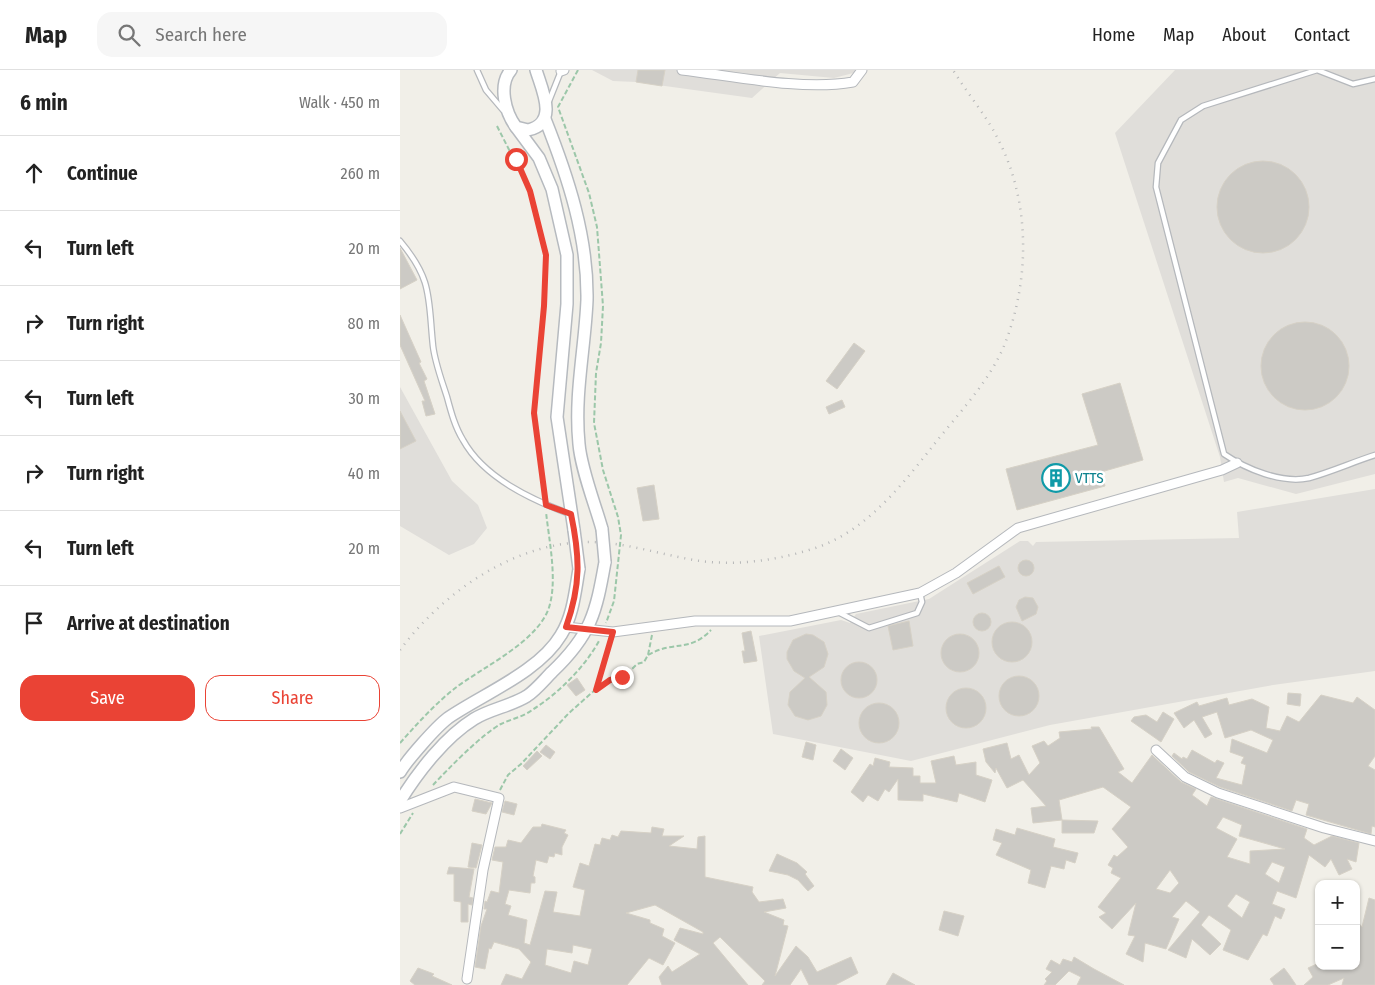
<!DOCTYPE html>
<html lang="en">
<head>
<meta charset="utf-8">
<style>
  :root { --surface:#fff; --page:#f6f6f6; --text:#222; --muted:#767676; --line:#e0e0e0; --accent:#ea4335 }
  body { margin:0; font-family:"Fira Sans Condensed",sans-serif; background:var(--page); color:var(--text) }
  .controls { position:absolute; right:15px; bottom:15px; display:grid; overflow:hidden; border-radius:10px; box-shadow:0 1px 4px #0004 }
  .controls button { width:45px; height:45px; display:grid; place-items:center; padding:0; border:0; border-bottom:1px solid var(--line); background:var(--surface); color:var(--text); font:25px sans-serif }
  .stop { position:absolute; width:15px; height:15px; margin:-11px; border:4px solid #ea4335; border-radius:50%; background:#fff }
  .stop.end { background:#ea4335; border-color:#fff; box-shadow:0 1px 5px #0008 }
  .list { margin:0; padding:0; list-style:none }
  h2 { display:flex; justify-content:space-between; align-items:center; height:65px; margin:0; padding:0 20px; font-size:21px }
  h2 small { font-size:16px; font-weight:400; color:var(--muted) }
  .list li { display:grid; grid-template-columns:32px 1fr auto; gap:15px; align-items:center; box-sizing:border-box; height:75px; padding:0 20px; border-top:1px solid var(--line) }
  .list b { display:block; font-size:19px; white-space:nowrap }
  .list em { font-size:16px; font-style:normal; color:var(--muted) }
  .actions { display:flex; gap:10px; padding:15px 20px }
  .actions a { flex:1; padding:11px 0; border:1px solid var(--accent); border-radius:15px; text-align:center; font-size:18px; color:var(--accent) }
  .actions .main { background:var(--accent); color:#fff }
  .icon { flex:none; width:28px; height:28px; fill:none; stroke:currentColor; stroke-width:2; stroke-linecap:round; stroke-linejoin:round }
  .map { position:relative; flex:none; width:975px; height:915px; overflow:hidden }
  header { display:flex; align-items:center; gap:30px; box-sizing:border-box; height:70px; padding:0 25px; background:var(--surface); border-bottom:1px solid var(--line) }
  header strong { font-size:24px }
  nav { display:flex; gap:28px; margin-inline-start:auto; font-size:18px }
  .search { width:350px; height:45px; background:var(--page); display:flex; align-items:center; gap:12px; box-sizing:border-box; padding:0 18px; border-radius:15px; color:var(--muted); font-size:19px }
  main { display:flex }
  aside { flex:1; background:var(--surface) }
  .map>svg:first-child { display:block }
  .industrial { fill:#e0deda }
  .building { fill:#cccac5; stroke:#d6d1c6; fill-rule:evenodd }
  .lines { fill:none; stroke-linecap:round; stroke-linejoin:round }
  .service-casing { stroke:#b5b8bc; stroke-width:7 }
  .minor-casing { stroke:#b5b8bc; stroke-width:11 }
  .secondary-casing { stroke:#b6babf; stroke-width:14 }
  .path { stroke:#9cc7a9; stroke-width:2; stroke-dasharray:5 2.5; stroke-linecap:butt }
  .service { stroke:#fff; stroke-width:4.5 }
  .minor { stroke:#fff; stroke-width:9 }
  .secondary { stroke:#fff; stroke-width:11 }
  .rail { stroke:#b6b7b8; stroke-width:2.5; stroke-dasharray:1 6; stroke-linecap:butt }
  .secondary-bridge-casing { stroke:#b6babf; stroke-width:14; stroke-linecap:butt }
  .secondary-bridge { stroke:#fff; stroke-width:11 }
  .route { stroke:#ea4335; stroke-width:6 }
  .labels { text-anchor:middle; stroke-width:5; stroke-linejoin:round; paint-order:stroke }
  .culture-label { font-size:15px; fill:#0d838f; stroke:#fff; text-anchor:start }
</style>
</head>
<body>
<header>
<strong>Map</strong>
<div class="search"><svg class="icon" aria-label="search" viewBox="0 0 24 24"><circle cx="10" cy="10" r="6"/><path d="M15 15l6 6"/></svg>Search here</div>
<nav><a>Home</a><a>Map</a><a>About</a><a>Contact</a></nav>
</header>
<main>
<aside>
<h2>6 min<small>Walk · 450 m</small></h2>
<ul class="list">
<li><svg class="icon" aria-label="ahead" viewBox="0 0 24 24"><path d="M12 20V5M6 11l6-6 6 6"/></svg><div><b>Continue</b></div><em>260 m</em></li>
<li><svg class="icon" aria-label="left" viewBox="0 0 24 24"><path d="M17 20v-9H6M10 6l-5 5 5 5"/></svg><div><b>Turn left</b></div><em>20 m</em></li>
<li><svg class="icon" aria-label="right" viewBox="0 0 24 24"><path d="M7 20v-9h11M14 6l5 5-5 5"/></svg><div><b>Turn right</b></div><em>80 m</em></li>
<li><svg class="icon" aria-label="left" viewBox="0 0 24 24"><path d="M17 20v-9H6M10 6l-5 5 5 5"/></svg><div><b>Turn left</b></div><em>30 m</em></li>
<li><svg class="icon" aria-label="right" viewBox="0 0 24 24"><path d="M7 20v-9h11M14 6l5 5-5 5"/></svg><div><b>Turn right</b></div><em>40 m</em></li>
<li><svg class="icon" aria-label="left" viewBox="0 0 24 24"><path d="M17 20v-9H6M10 6l-5 5 5 5"/></svg><div><b>Turn left</b></div><em>20 m</em></li>
<li><svg class="icon" aria-label="arrive" viewBox="0 0 24 24"><path d="M6 21V4h12l-3 4 3 4H6"/></svg><div><b>Arrive at destination</b></div></li>
</ul>
<div class="actions"><a class="main">Save</a><a>Share</a></div>
</aside>
<div class="map">
<svg width="975" height="915" viewBox="0 0 975 915">
  <rect width="100%" height="100%" fill="#f1efe8"/>
  <!-- industrial -->
  <g class="industrial">
    <path d="M192,0H465L434,8L380,3L352,28L236,12L213,11Z"/>
    <path d="M775,0H975V404L896,424L838,408L824,412L820,387L715,63Z"/>
    <path d="M0,317L52,411L78,435L87,458L74,474L49,485L0,456Z"/>
    <path d="M975,419V601L873,615L650,655L511,691L373,664L359,566L441,550L450,553L456,544L529,529L620,471H628L633,476L636,472L839,468L837,442Z"/>
  </g>
  <!-- building -->
  <g class="building">
    <path d="M238,0H265L262,16L236,12Z"/>
    <circle cx="863" cy="137" r="46"/>
    <path d="M0,178L17,210L0,219Z"/>
    <path d="M0,245L21,292L19,293L27,309L24,311L35,344L26,346L22,331H25L0,275Z"/>
    <circle cx="905" cy="296" r="44"/>
    <path d="M454,273L465,281L437,319L426,311Z"/>
    <path d="M720,313L743,390L701,402L705,416L617,440L606,399L698,375L682,324Z"/>
    <path d="M442,330L445,337L429,344L426,337Z"/>
    <path d="M0,341L16,371L0,379Z"/>
    <path d="M254,415L259,449L243,451L237,418Z"/>
    <circle cx="626" cy="498" r="8"/>
    <path d="M599,496L605,507L573,524L567,513Z"/>
    <path d="M625,527L633,528L638,537L636,544L622,551L616,537L619,530Z"/>
    <circle cx="582" cy="552" r="9"/>
    <path d="M509,551L513,576L493,580L488,556Z"/>
    <circle cx="612" cy="572" r="20"/>
    <path d="M351,561L357,591L344,593L342,581H345L342,563Z"/>
    <circle cx="560" cy="583" r="19"/>
    <path d="M406,564L413,565L424,572L428,584L424,597L409,607L426,622L427,635L421,646L408,650L395,646L388,635L390,622L405,608L394,601L387,589V582L393,570Z"/>
    <circle cx="459" cy="610" r="18"/>
    <circle cx="619" cy="626" r="20"/>
    <path d="M177,608L185,620L176,626L167,615Z"/>
    <circle cx="566" cy="638" r="20"/>
    <path d="M888,623L901,624L900,636L887,634Z"/>
    <path d="M921,625L953,633L957,627L975,640V686L968,696L975,700V757L972,756L971,764L906,745L909,734L896,730L892,741L820,717L789,702L772,686L774,683L782,689L783,687L787,689L792,680L815,693L817,690L824,693L816,708L842,715L846,695L841,693L844,687L830,682L832,669L867,683L873,670L851,660L825,668L817,642L802,647L812,664L805,668L794,650L784,658L774,643L797,632L799,636L827,628L829,635L852,629L869,637L866,658L880,661L887,646L899,652Z"/>
    <circle cx="479" cy="653" r="20"/>
    <path d="M763,642L774,649L761,672L731,651L734,647L746,645L757,652Z"/>
    <path d="M691,657H699L724,699L718,702L732,713L752,685L781,712L796,719L792,725L807,736L811,727L907,759L904,768L914,775L932,766L959,773L956,792L947,789L952,799L939,805L931,789L925,797L909,785L896,828L877,821L872,834L885,839L881,849L875,846L867,866L863,864L848,890L823,880L831,860L809,845L801,855L821,874L810,885L792,869L786,888L768,880L800,842L786,831L772,847L779,849L766,879L745,873L743,892L726,884L735,866L728,865L736,833L712,859L699,847L706,843L698,837L721,808L711,803L713,798L708,795L714,785L717,787L728,777L712,759L731,737L703,717L659,730L662,750L633,753L631,738L646,736L623,710L607,718L596,698L595,703L586,692L583,679L607,673L611,689L619,685L629,705L640,693L632,676L644,671L648,676L660,668L659,662L692,659ZM823,747L842,755L839,766L885,779L850,781V794L827,787L837,769L816,758ZM872,792L885,797L879,813L865,804ZM770,800L779,813L770,823L756,819ZM836,824L850,832L842,848L827,836Z"/>
    <path d="M406,672L416,675L413,690L402,687Z"/>
    <path d="M146,675L155,682L150,689L140,682Z"/>
    <path d="M441,679L453,688L445,700L433,691Z"/>
    <path d="M137,681L142,686L127,700L123,696Z"/>
    <path d="M554,686L556,695L576,692V705L592,710L585,732L559,723L557,732L523,724V731L498,730V709L489,722L485,719L478,731L468,725L463,732L451,722L470,694L473,696L475,688L490,692L489,697L513,698V706H520V713H536L531,691Z"/>
    <path d="M75,729L92,733L86,744L72,741Z"/>
    <path d="M105,731L117,734L114,745L102,742Z"/>
    <path d="M662,750L698,751L694,763H662Z"/>
    <path d="M142,754L166,760L164,763L168,765L162,777V785L155,783L154,787L149,786L147,793L136,790L133,806L135,807V813H131L130,823L109,820L105,834L111,836L108,845L127,850L124,873L130,875L145,821L157,822L153,842L180,846L185,820L173,817L180,793L189,796L195,774L200,775L202,768L210,770L212,765L218,767L221,761L251,763L252,757L264,759L262,766H284L269,776L297,779L298,767L305,766V807L353,817L352,822L359,832L383,829L386,838L364,842L384,850L383,855L388,856L375,906L396,876L408,887L417,902L451,887L458,903L435,915H409L401,899L390,915H362L365,911L320,867L313,873L348,915H262L259,907L268,896L272,902L300,884L274,870L280,858L303,864V862L255,835L226,843L250,850V853L264,859L262,866L275,873L263,895L249,888L227,915H101L106,904L122,909L131,892L119,879L94,872L91,879L89,878L85,899L75,897L81,856L87,839H84L85,831L87,832L91,821L99,823L103,792L92,790L95,777H106L108,770L121,773L133,757H141ZM173,875L192,879L188,895L174,891L171,903L145,895L147,879L172,883Z"/>
    <path d="M617,758L655,769L653,777L678,783L675,793L666,790L664,799L651,796L645,818L628,813L631,800L596,785L602,773L593,770L596,759L615,765Z"/>
    <path d="M72,773L82,775L76,798L68,797Z"/>
    <path d="M377,784L397,793L407,802L405,804L414,816L408,821L398,810L388,805L369,801Z"/>
    <path d="M49,797L74,799L69,827L73,828L72,835L68,834V852H61V832L54,831V804H47Z"/>
    <path d="M969,828L975,830V915H942L944,908L928,915H904L913,907L908,898L919,893V896H956V850L962,857Z"/>
    <path d="M544,841L564,846L558,866L539,860Z"/>
    <path d="M674,887L694,899L724,915H677L681,907L669,901L655,915H644L647,911L645,909L652,902L646,899L651,890L660,895L663,889L672,892Z"/>
    <path d="M18,898L34,904L32,906L52,915H15L10,911Z"/>
    <path d="M884,898L890,906L896,915H874L870,909Z"/>
    <path d="M493,903L515,915H486Z"/>
  </g>
  <g class="lines">
    <defs>
      <g id="service">
        <path d="M77,0L86,20L103,40"/>
        <path d="M975,9L953,14L917,0L803,36L781,50L758,93L756,117L824,384C846,399 882,414 909,408C931,402 953,392 975,385"/>
        <path d="M149,31L161,1"/>
        <path d="M0,171C33,210 28,228 33,276C35,293 42,311 47,327C51,342 55,357 63,370C84,408 132,430 170,444"/>
        <path d="M438,542L469,558L517,543L522,532L520,523"/>
      </g>
      <g id="minor">
        <path d="M282,0C333,6 402,21 453,12L462,0"/>
        <path d="M161,1L164,0"/>
        <path d="M166,557L213,562L295,551H390L520,523L556,503L618,458L822,400L837,393"/>
        <path d="M756,680L785,707L818,723L924,758L975,771"/>
        <path d="M0,738L54,717L99,728L83,800L67,909"/>
      </g>
      <g id="secondary">
        <path d="M111,0C98,15 105,42 116,57L128,60C159,53 142,20 136,0"/>
        <path d="M145,49C168,107 188,167 187,230C185,278 174,325 179,374C181,399 195,434 202,459"/>
        <path d="M116,57L139,88L152,119L167,185V234L157,347L174,460"/>
        <path d="M0,702C8,689 36,657 48,648C83,624 139,602 161,565C173,546 175,522 179,499"/>
        <path d="M0,731C18,702 45,667 74,649C90,639 111,636 127,626C136,620 144,610 152,602C191,565 196,543 205,492"/>
      </g>
    </defs>
    <!-- service casing -->
    <use href="#service" class="service-casing"/>
    <!-- minor casing -->
    <use href="#minor" class="minor-casing"/>
    <!-- secondary casing -->
    <use href="#secondary" class="secondary-casing"/>
    <!-- path -->
    <g class="path">
      <path d="M178,0L158,37L189,123L197,157L203,236L201,273L196,303L194,353L203,400L218,447L221,465L214,531L206,553"/>
      <path d="M97,56L130,121L146,185L144,236L134,343L145,428"/>
      <path d="M248,585C274,570 289,583 311,560"/>
      <path d="M200,616L210,609L226,605L237,594L244,592L248,585L252,565"/>
      <path d="M0,673C17,654 34,635 54,619C82,597 141,571 150,534C157,507 149,470 146,442"/>
      <path d="M33,715C49,698 81,665 101,654C111,649 123,647 132,640C158,624 186,596 200,569"/>
      <path d="M100,720L108,705L121,694L169,643L196,619L210,570"/>
      <path d="M0,764L13,743"/>
    </g>
    <!-- service -->
    <use href="#service" class="service"/>
    <!-- minor -->
    <use href="#minor" class="minor"/>
    <!-- secondary -->
    <use href="#secondary" class="secondary"/>
    <!-- rail -->
    <path class="rail" d="M0,580C46,518 126,464 207,473C236,476 265,485 294,490C335,497 382,490 421,476C468,458 502,415 532,377C557,345 592,309 606,271C630,207 630,131 598,69C586,45 567,23 553,0"/>
    <defs>
      <g id="secondary-bridge">
        <path d="M202,459L205,492"/>
        <path d="M174,460L179,499"/>
      </g>
    </defs>
    <!-- secondary-bridge casing -->
    <use href="#secondary-bridge" class="secondary-bridge-casing"/>
    <!-- secondary-bridge -->
    <use href="#secondary-bridge" class="secondary-bridge"/>
  </g>
  <g class="lines">
    <!-- route -->
    <path class="route" d="M116,89L130,121L146,185L144,236L134,343L146,435L171,444C180,487 181,515 166,557L213,562L196,620L210,610L222,607"/>
  </g>
  <!-- icons -->
  <defs>
    <symbol id="building-ring" viewBox="-11 -11 22 22"><circle r="9.5" fill="#fff" stroke="#0f9aa8" stroke-width="1.5"/><path d="M-4-6H4V6H1V3H-1V6H-4ZM-2.5-4.3h1.7v1.8h-1.7ZM.8-4.3h1.7v1.8H.8ZM-2.5-1h1.7V.8h-1.7ZM.8-1h1.7V.8H.8Z" fill="#0f9aa8"/></symbol>
  </defs>
  <g fill-rule="evenodd">
    <use href="#building-ring" x="640" y="392" width="32" height="32"/>
  </g>
  <g class="labels">
    <!-- culture labels -->
    <g class="culture-label">
      <text x="675" y="413">VTTS</text>
    </g>
  </g>
</svg>
<div class="controls">
<button>+</button>
<button>−</button>
</div>
<div class="stop" style="left:116px;top:89px"></div>
<div class="stop end" style="left:222px;top:607px"></div>
</div>
</main>
</body>
</html>
